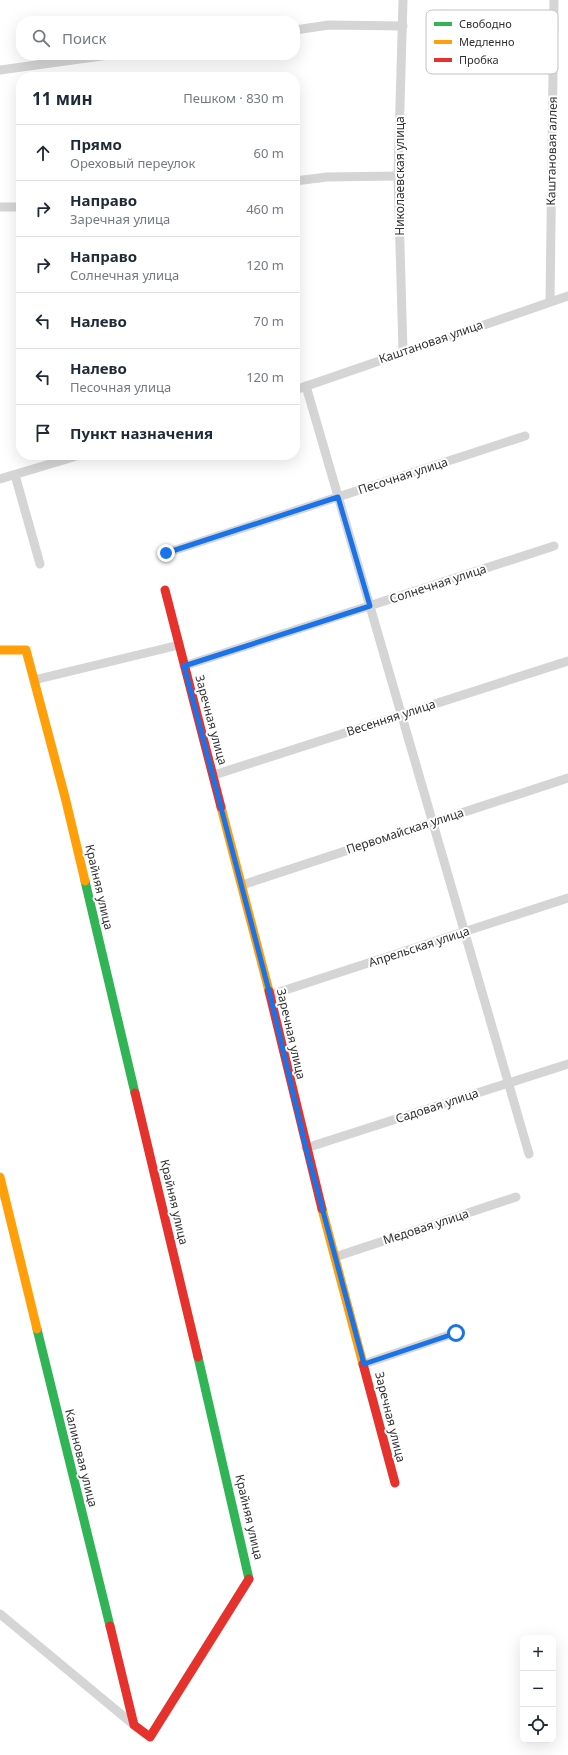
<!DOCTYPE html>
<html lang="ru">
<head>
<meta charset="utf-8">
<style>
  :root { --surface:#fff; --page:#f2f2f3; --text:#1f2937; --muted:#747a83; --line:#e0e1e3 }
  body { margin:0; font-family:"Noto Sans",sans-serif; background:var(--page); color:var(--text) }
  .controls { position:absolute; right:12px; bottom:12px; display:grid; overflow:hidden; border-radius:8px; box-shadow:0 4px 16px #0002 }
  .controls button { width:36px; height:36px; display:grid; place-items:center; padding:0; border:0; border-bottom:1px solid var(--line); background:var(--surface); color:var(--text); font:20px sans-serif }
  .stop { position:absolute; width:12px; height:12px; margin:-9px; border:3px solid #1a73e8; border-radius:50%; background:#fff }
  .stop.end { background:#1a73e8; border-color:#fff; box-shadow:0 1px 4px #0008 }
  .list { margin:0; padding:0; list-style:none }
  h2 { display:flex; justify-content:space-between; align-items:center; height:52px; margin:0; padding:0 16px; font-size:17px }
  h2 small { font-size:13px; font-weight:400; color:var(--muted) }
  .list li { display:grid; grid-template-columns:26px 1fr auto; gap:12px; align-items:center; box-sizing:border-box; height:56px; padding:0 16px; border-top:1px solid var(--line) }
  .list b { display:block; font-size:15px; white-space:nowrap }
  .list p { margin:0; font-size:13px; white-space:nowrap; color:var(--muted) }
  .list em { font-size:13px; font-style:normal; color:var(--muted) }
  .icon { flex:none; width:22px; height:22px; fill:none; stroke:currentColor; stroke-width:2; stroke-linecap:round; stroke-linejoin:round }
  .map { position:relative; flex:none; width:568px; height:1755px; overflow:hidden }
  .search { position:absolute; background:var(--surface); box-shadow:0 4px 16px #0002; left:16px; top:16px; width:284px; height:44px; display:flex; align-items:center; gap:10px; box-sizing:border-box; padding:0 14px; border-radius:16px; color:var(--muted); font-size:15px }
  .panel { position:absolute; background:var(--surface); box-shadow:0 4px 16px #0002; left:16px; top:72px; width:284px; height:388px; border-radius:16px }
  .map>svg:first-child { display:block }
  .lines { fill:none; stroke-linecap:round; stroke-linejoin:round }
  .street { stroke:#d5d5d5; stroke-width:9 }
  .fast { stroke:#30b455; stroke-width:9 }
  .slow { stroke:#ff9f0a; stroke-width:9 }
  .jam { stroke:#e5322d; stroke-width:9 }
  .route { stroke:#1a73e8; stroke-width:5 }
  .labels { text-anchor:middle; stroke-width:4; stroke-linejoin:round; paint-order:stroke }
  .street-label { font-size:12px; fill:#313131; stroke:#fff }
  .key { fill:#fff; stroke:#c1c1c1; stroke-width:1 }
  .key-label { font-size:11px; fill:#313131 }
</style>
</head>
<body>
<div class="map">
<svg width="568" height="1755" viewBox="0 0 568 1755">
  <rect width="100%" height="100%" fill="#fff"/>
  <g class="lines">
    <!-- street -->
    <g class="street">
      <path d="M295,30L329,25L403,26"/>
      <path d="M0,70L109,55"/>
      <path d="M295,181L327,177L398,176"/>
      <path d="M0,207H21"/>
      <path d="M550,301L554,0"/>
      <path d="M403,351L398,176L403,0"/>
      <path d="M306,386L529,1154"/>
      <path d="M295,390L568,296"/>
      <path d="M15,475L40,564"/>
      <path d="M0,479L80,455"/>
      <path d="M166,553L525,436"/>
      <path d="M184,666L554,546"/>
      <path d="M34,680L179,645"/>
      <path d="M214,775L568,661"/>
      <path d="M242,885L568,778"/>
      <path d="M270,995L568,898"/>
      <path d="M306,1148L568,1064"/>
      <path d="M335,1257L516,1197"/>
      <path d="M364,1364L455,1333"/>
      <path d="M0,1614L134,1725"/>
    </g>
    <!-- fast -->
    <g class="fast">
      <path d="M85,881L135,1093"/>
      <path d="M37,1329L110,1626"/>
      <path d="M198,1357L249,1579"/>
    </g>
    <!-- slow -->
    <g class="slow">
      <path d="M0,650H26L65,797L85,881"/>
      <path d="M221,807L269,991"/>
      <path d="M0,1177L37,1329"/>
      <path d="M322,1209L363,1364"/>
    </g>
    <!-- jam -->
    <g class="jam">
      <path d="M165,590L221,807"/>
      <path d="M269,991L322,1209"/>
      <path d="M135,1093L198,1357"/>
      <path d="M363,1364L395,1483"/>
      <path d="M110,1626L134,1725L150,1737L249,1579"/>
    </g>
  </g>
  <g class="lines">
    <!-- route -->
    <path class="route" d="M166,553L338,497L370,606L184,666L270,995L306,1148L364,1364L456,1333"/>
  </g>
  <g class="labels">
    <!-- street labels -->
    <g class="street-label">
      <text transform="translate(552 151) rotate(-89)" y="4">Каштановая аллея</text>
      <text transform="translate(400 176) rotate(-90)" y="4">Николаевская улица</text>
      <text transform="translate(431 342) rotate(-19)" y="4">Каштановая улица</text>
      <text transform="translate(403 476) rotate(-18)" y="4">Песочная улица</text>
      <text transform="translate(438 584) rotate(-18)" y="4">Солнечная улица</text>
      <text transform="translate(391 718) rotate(-18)" y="4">Весенняя улица</text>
      <text transform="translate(211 720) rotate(75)" y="4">Заречная улица</text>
      <text transform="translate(405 831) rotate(-18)" y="4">Первомайская улица</text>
      <text transform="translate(99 887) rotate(77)" y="4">Крайняя улица</text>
      <text transform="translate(419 947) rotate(-18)" y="4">Апрельская улица</text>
      <text transform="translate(291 1034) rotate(77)" y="4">Заречная улица</text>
      <text transform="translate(437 1106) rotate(-18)" y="4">Садовая улица</text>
      <text transform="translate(174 1202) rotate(77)" y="4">Крайняя улица</text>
      <text transform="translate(426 1227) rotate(-18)" y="4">Медовая улица</text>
      <text transform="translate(390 1417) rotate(76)" y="4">Заречная улица</text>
      <text transform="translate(81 1458) rotate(76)" y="4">Калиновая улица</text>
      <text transform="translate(249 1517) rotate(77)" y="4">Крайняя улица</text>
    </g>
  </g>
  <!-- legend -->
  <rect x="426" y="10" width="132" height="64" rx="6" class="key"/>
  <rect x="434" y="22" width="18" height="4" fill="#30b455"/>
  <rect x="434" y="40" width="18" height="4" fill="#ff9f0a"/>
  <rect x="434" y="58" width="18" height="4" fill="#e5322d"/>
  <g class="key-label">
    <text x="459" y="28">Свободно</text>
    <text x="459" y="46">Медленно</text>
    <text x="459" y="64">Пробка</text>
  </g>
</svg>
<div class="controls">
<button>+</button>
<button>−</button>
<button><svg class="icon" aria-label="locate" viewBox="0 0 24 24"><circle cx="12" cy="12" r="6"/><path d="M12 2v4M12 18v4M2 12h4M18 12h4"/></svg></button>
</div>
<div class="stop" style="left:456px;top:1333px"></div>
<div class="stop end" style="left:166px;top:553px"></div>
<div class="search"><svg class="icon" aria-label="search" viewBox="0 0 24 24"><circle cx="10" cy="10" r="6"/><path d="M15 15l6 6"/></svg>Поиск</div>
<section class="panel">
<h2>11 мин<small>Пешком · 830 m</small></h2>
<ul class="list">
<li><svg class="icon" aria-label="ahead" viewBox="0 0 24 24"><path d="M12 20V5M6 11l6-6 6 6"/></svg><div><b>Прямо</b><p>Ореховый переулок</p></div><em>60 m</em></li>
<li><svg class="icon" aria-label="right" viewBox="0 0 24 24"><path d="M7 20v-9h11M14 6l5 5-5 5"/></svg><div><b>Направо</b><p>Заречная улица</p></div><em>460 m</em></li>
<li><svg class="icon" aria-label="right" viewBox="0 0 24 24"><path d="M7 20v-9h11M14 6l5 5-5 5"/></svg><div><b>Направо</b><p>Солнечная улица</p></div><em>120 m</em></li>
<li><svg class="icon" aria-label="left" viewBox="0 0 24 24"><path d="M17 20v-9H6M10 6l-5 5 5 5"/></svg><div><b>Налево</b></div><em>70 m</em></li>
<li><svg class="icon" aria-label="left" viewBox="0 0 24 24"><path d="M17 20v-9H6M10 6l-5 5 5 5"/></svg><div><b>Налево</b><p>Песочная улица</p></div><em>120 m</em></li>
<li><svg class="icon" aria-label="arrive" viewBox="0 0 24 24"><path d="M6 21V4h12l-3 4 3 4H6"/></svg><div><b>Пункт назначения</b></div></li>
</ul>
</section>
</div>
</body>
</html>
